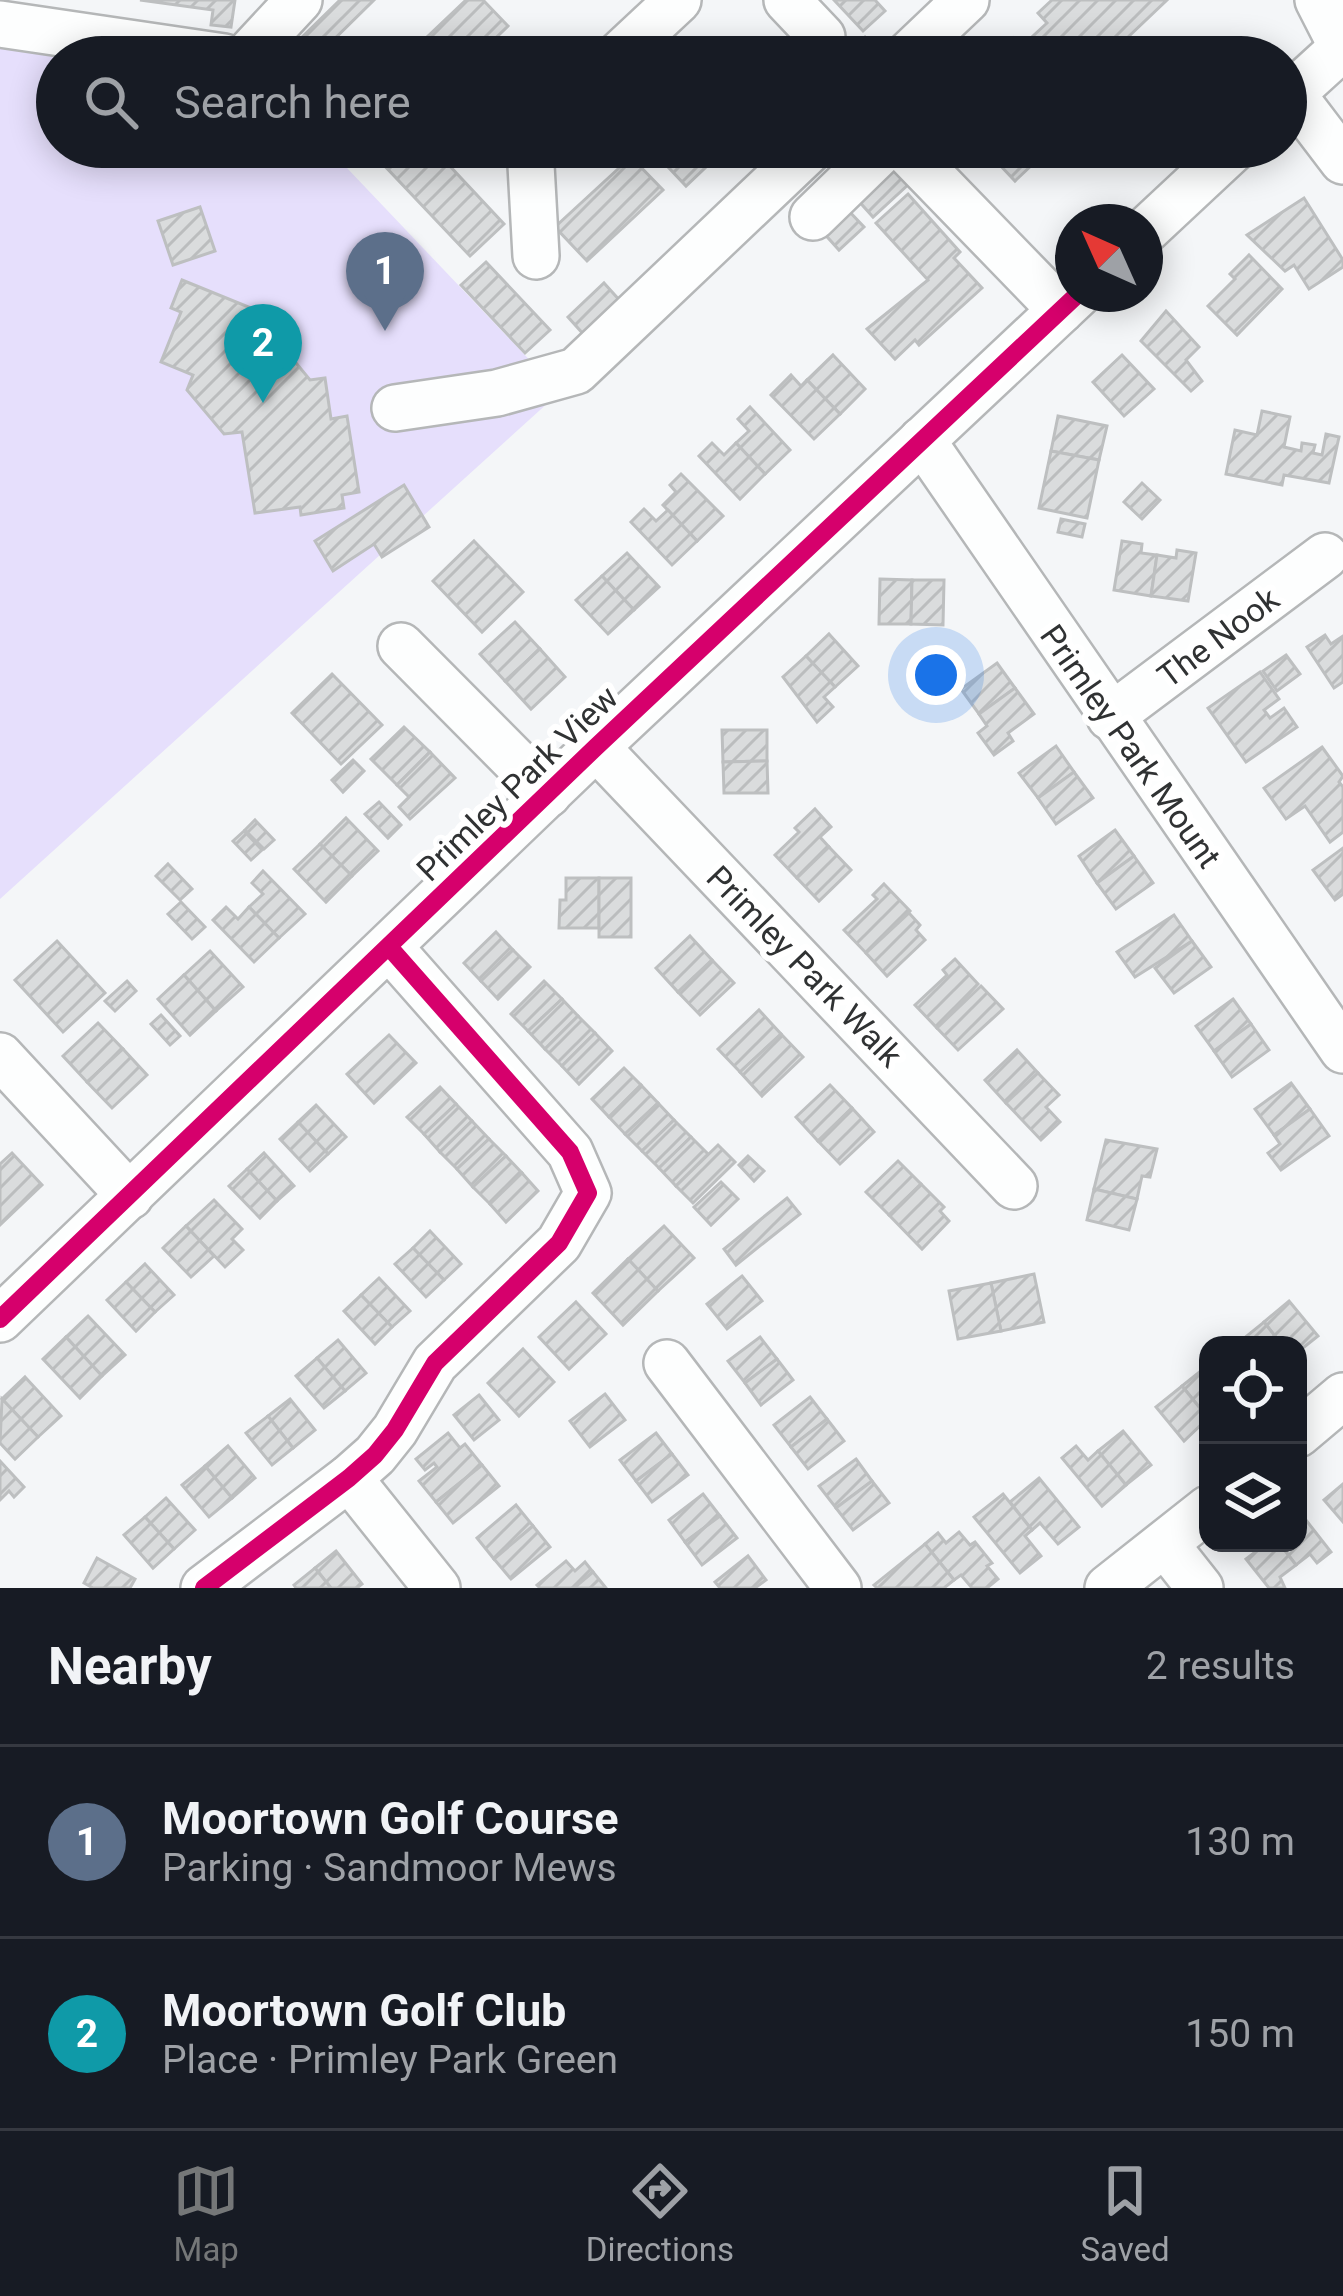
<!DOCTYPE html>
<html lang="en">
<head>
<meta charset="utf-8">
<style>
  :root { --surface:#171b24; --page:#20242c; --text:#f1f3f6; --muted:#9ea1a6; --line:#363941; --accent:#757778 }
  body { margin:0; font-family:Roboto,sans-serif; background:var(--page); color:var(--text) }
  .controls { position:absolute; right:36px; bottom:36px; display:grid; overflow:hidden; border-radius:24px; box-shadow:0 6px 30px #0003 }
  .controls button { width:108px; height:108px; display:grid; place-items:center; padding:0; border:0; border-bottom:3px solid var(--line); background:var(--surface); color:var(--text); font:60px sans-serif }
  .compass { position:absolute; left:1055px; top:204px; width:108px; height:108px; border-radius:50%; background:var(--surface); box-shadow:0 6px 30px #0003; rotate:315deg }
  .you { position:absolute; left:936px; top:675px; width:42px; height:42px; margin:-30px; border:9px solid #fff; border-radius:50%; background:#1a73e8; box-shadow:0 0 0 18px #1a73e833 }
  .badge { display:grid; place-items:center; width:78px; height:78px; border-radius:50%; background:var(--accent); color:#fff; font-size:39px; font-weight:700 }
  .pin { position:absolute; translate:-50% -99px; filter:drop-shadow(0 3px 6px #0008) }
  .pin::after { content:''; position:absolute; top:63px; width:42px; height:36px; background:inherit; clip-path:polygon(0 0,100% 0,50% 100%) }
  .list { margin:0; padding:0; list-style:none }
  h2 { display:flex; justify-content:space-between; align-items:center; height:156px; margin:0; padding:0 48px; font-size:51px }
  h2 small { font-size:39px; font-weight:400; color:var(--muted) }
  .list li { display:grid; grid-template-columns:78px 1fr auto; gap:36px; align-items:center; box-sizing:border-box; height:192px; padding:0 48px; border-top:3px solid var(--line) }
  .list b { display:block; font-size:45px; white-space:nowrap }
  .list p { margin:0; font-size:39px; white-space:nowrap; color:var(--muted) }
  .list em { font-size:39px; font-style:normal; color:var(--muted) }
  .icon { flex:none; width:66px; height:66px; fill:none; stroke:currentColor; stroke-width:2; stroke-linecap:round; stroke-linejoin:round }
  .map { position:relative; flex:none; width:1343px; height:1588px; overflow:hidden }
  .search { position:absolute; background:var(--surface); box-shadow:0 6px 30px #0003; left:36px; right:36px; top:36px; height:132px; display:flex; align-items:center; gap:30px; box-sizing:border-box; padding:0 42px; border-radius:66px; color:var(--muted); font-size:45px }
  .sheet { height:540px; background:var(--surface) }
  nav { display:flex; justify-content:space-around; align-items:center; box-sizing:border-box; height:168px; border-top:3px solid var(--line); background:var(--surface); font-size:33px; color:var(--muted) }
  nav a { display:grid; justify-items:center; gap:6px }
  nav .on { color:var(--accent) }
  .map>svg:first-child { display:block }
  .grass { fill:#e6dffc }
  .building { fill:url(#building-hatch); stroke:#bdbfc0; stroke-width:3 }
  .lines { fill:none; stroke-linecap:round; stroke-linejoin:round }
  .minor-casing { stroke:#b5b7b8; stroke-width:50 }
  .minor { stroke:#fdfefe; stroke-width:45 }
  .cycleway-casing { stroke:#fff; stroke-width:26 }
  .cycleway { stroke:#d6006c; stroke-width:18 }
  .labels { text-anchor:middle; stroke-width:12; stroke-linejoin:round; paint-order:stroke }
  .street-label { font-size:33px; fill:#303233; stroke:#fff }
</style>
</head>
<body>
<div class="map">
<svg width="1343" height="1588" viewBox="0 0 1343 1588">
  <defs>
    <pattern id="building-hatch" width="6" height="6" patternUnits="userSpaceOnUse" patternTransform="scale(3)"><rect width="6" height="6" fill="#dadcdd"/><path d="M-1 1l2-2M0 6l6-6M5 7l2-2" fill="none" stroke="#bbbdbe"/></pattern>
  </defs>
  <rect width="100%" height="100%" fill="#f4f6f8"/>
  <!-- grass -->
  <path class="grass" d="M0,34L174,57H57V147H327L560,392L0,899Z"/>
  <!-- building -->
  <g class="building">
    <path d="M140,0H235L231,27L211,25L213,10Z"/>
    <path d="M340,0H374L316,57H306L294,45Z"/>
    <path d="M466,0H483L508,26L476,57H406Z"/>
    <path d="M834,0H875L885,11L863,31Z"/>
    <path d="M1052,0H1167L1126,39L1142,56L1152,47L1161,57H993L1013,38L1021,47L1047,23L1038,13Z"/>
    <path d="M865,37L883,56L844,57Z"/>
    <path d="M398,147H432L504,224L470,256L381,162Z"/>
    <path d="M659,147H727L686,186L654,152Z"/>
    <path d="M983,147H1038L1029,156L1035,162L1015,181Z"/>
    <path d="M631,157L663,190L587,261L555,227Z"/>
    <path d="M893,164L910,183L873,217L856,198Z"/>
    <path d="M908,194L960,252L954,258L982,288L919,345L915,340L895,359L867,329L928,280L876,223Z"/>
    <path d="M1304,198L1343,260V267L1309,289L1294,265L1285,271L1247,235Z"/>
    <path d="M200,207L215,251L173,265L158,221Z"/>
    <path d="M846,208L864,227L839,250L821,230Z"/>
    <path d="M1249,255L1282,289L1237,335L1208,306L1235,279L1230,274Z"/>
    <path d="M486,262L550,330L525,353L461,285Z"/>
    <path d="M182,280L251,308L310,380L325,378L331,419L347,416L359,492L342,495L344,508L301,515L300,507L255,513L242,432L224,434L187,390L193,375L161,362L181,312L171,308Z"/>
    <path d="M604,283L622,303L586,337L568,317Z"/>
    <path d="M1166,311L1199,347L1186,360L1202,381L1191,391L1141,341Z"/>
    <path d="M833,355L865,389L840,414L807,380Z"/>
    <path d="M1122,355L1154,389L1124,416L1093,382Z"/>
    <path d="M791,375L801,386L807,380L840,414L814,439L771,395Z"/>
    <path d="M750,407L790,450L765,474L736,443L749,431L738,419Z"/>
    <path d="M1262,411L1290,417L1284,447L1301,451L1302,443L1315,445L1313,453L1322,455L1326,434L1339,437L1329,483L1284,475L1282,485L1226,474L1235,430L1257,435Z"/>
    <path d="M1058,416L1107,426L1099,460L1051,451Z"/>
    <path d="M712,443L724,455L736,443L765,474L740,499L699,456Z"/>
    <path d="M1051,451L1099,460L1087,518L1039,508Z"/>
    <path d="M681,474L723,516L697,541L663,505L676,492L670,485Z"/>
    <path d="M1142,483L1160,500L1142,519L1124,502Z"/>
    <path d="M404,485L429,527L382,557L374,544L333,571L315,541Z"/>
    <path d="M644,509L656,521L668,510L697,541L672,565L631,522Z"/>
    <path d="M1061,519L1085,524L1082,537L1058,532Z"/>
    <path d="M474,541L523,592L482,632L433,581Z"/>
    <path d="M1122,541L1142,544L1141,553L1157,555L1151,596L1114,590Z"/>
    <path d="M1177,550L1196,553L1188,601L1151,596L1157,555L1176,558Z"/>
    <path d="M627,553L659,587L634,610L602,576Z"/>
    <path d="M602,576L634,610L608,634L576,600Z"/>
    <path d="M880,579L912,580L911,624H879Z"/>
    <path d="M912,580H944L943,625L911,624Z"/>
    <path d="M515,622L540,649L505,681L480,654Z"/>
    <path d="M829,634L858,666L835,687L806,656Z"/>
    <path d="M1325,635L1331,644L1343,636V682L1334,688L1307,647Z"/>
    <path d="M540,649L565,677L531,709L505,681Z"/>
    <path d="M1286,655L1300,674L1277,691L1263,671Z"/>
    <path d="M806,656L835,687L824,697L833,707L817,722L783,677Z"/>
    <path d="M997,663L1015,688L979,714L961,689Z"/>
    <path d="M1260,672L1279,699L1264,710L1270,718L1284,708L1297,727L1246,762L1208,708Z"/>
    <path d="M332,674L382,725L341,764L292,713Z"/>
    <path d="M1015,688L1034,714L1008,733L1013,741L994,755L978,733L987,726L979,714Z"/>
    <path d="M404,727L430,752L397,785L371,759Z"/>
    <path d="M722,730H767V761L723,762Z"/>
    <path d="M1056,746L1074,772L1038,798L1019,773Z"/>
    <path d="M1322,747L1343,776L1339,782L1343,787V832L1330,842L1305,806L1286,819L1264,788Z"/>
    <path d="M430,752L455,778L410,819L399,807L409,797L397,785Z"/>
    <path d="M353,760L364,771L343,792L332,780Z"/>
    <path d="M767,761L768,793H724L723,762Z"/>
    <path d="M1074,772L1093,798L1056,824L1038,798Z"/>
    <path d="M379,802L401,825L388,838L365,814Z"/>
    <path d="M815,809L831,827L820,837L829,847L797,878L775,855L799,832L795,828Z"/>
    <path d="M346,818L378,851L352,876L320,844Z"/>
    <path d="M255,820L274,840L264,849L245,830Z"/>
    <path d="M1115,830L1134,856L1097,883L1079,856Z"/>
    <path d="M244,831L262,850L251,860L233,841Z"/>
    <path d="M320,844L352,876L326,902L294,869Z"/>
    <path d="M829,847L851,870L819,901L797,878Z"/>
    <path d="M1343,848V894L1335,900L1313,870Z"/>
    <path d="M1134,856L1153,883L1116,909L1097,883Z"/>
    <path d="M168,864L192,889L180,900L156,876Z"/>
    <path d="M263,871L305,914L279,938L249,907L263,894L252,883Z"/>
    <path d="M566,878H599V928H559L560,900H566Z"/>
    <rect x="599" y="878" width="32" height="59"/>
    <path d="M884,884L910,911L866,953L844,930L877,899L873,895Z"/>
    <path d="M181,902L205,927L192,939L168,914Z"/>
    <path d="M226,907L238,919L249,907L279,938L254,962L213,920Z"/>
    <path d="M909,913L920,925L916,930L925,940L887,976L866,953Z"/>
    <path d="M1174,915L1192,941L1135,977L1117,952Z"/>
    <path d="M496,932L513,950L481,981L464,963Z"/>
    <path d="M690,936L712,960L678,992L656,968Z"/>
    <path d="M57,941L105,993L63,1032L15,980Z"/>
    <path d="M1192,941L1211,967L1174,993L1155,968Z"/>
    <path d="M513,950L530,967L498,999L481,981Z"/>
    <path d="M210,951L243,987L216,1011L184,975Z"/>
    <path d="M955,959L978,984L937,1028L915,1005L947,975L943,970Z"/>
    <path d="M712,960L734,983L700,1015L678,992Z"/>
    <path d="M184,975L216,1011L190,1035L158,999Z"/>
    <path d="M127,981L136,991L115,1011L105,1001Z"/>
    <path d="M544,981L562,999L528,1031L511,1014Z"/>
    <path d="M981,986L1003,1009L958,1050L937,1028Z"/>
    <path d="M562,999L578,1016L545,1049L528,1031Z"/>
    <path d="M1233,999L1251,1024L1214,1051L1196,1026Z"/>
    <path d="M759,1010L781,1034L740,1072L718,1049Z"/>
    <path d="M161,1015L180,1036L170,1045L151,1024Z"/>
    <path d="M578,1016L595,1033L562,1066L545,1049Z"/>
    <path d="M98,1023L123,1049L87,1082L63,1056Z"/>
    <path d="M1251,1024L1269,1050L1232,1077L1214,1051Z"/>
    <path d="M595,1033L612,1051L579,1084L562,1066Z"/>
    <path d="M781,1034L803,1057L762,1096L740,1072Z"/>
    <path d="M389,1035L416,1063L374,1103L347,1074Z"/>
    <path d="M123,1049L147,1075L112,1108L87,1082Z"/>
    <path d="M1017,1050L1038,1073L1006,1103L985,1080Z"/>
    <path d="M624,1068L641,1085L609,1117L592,1099Z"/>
    <path d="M1038,1073L1059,1095L1046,1107L1060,1122L1041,1140L1006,1103Z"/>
    <path d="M1291,1083L1310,1109L1274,1135L1255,1109Z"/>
    <path d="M641,1085L658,1103L625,1134L609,1117Z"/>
    <path d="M830,1085L852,1108L818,1141L796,1117Z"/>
    <path d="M440,1087L456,1104L424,1134L407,1117Z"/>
    <path d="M658,1103L674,1120L642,1151L625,1134Z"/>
    <path d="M456,1104L472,1121L440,1152L424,1134Z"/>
    <path d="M316,1105L346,1137L328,1154L298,1122Z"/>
    <path d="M852,1108L874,1132L840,1164L818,1141Z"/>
    <path d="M1310,1109L1329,1136L1281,1170L1268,1153L1280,1144L1274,1135Z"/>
    <path d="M674,1120L691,1137L659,1168L642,1151Z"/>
    <path d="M472,1121L489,1139L457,1169L440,1152Z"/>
    <path d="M298,1122L328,1154L310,1171L280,1139Z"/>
    <path d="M691,1137L708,1154L676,1186L659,1168Z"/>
    <path d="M489,1139L506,1156L473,1187L457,1169Z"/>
    <path d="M1106,1140L1157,1149L1150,1177L1142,1176L1137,1199L1094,1189Z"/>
    <path d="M718,1145L735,1162L693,1203L676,1186Z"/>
    <path d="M12,1153L42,1185L0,1225V1164Z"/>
    <path d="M264,1153L294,1186L277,1201L247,1169Z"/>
    <path d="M506,1156L522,1173L490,1204L473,1187Z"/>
    <path d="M748,1156L764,1171L754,1181L739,1165Z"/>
    <path d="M898,1161L921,1184L889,1215L866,1192Z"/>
    <path d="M247,1169L277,1201L260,1218L229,1186Z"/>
    <path d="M522,1173L538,1191L506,1222L490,1204Z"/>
    <path d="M721,1182L738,1199L711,1225L694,1207Z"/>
    <path d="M921,1184L944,1207L940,1211L949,1221L922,1249L889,1215Z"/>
    <path d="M1094,1189L1137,1199L1129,1230L1087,1220Z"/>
    <path d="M787,1198L800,1214L736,1265L724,1249Z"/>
    <path d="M214,1200L242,1229L232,1239L243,1250L225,1267L186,1226Z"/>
    <path d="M186,1226L214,1256L191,1277L163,1248Z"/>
    <path d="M664,1226L694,1258L658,1291L628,1259Z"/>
    <path d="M430,1231L461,1264L444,1280L413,1248Z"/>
    <path d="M413,1248L444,1280L426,1297L395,1264Z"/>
    <path d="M628,1259L658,1291L623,1325L593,1293Z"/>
    <path d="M145,1264L174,1295L155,1312L126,1282Z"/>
    <path d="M1034,1274L1044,1322L1001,1331L991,1283Z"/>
    <path d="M742,1276L762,1301L727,1329L707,1304Z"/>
    <path d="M379,1278L410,1311L392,1327L361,1295Z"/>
    <path d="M126,1282L155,1312L136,1331L107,1300Z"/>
    <path d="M991,1283L1001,1331L958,1339L949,1291Z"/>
    <path d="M361,1295L392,1327L375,1344L344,1311Z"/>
    <path d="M1289,1301L1318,1336L1298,1352V1345H1282L1264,1322Z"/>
    <path d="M576,1302L606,1334L569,1369L539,1337Z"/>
    <path d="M88,1316L125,1355L102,1376L66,1337Z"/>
    <path d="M1264,1322L1282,1345H1240L1238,1343Z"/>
    <path d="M66,1337L102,1376L80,1398L43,1359Z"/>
    <path d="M760,1337L777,1359L745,1383L728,1361Z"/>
    <path d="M338,1340L366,1373L345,1391L317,1358Z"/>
    <path d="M523,1349L554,1382L519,1416L488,1383Z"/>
    <path d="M317,1358L345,1391L324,1408L296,1376Z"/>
    <path d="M777,1359L793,1380L761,1405L745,1383Z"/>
    <path d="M1207,1366L1208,1367V1418L1182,1386Z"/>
    <path d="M25,1377L61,1416L38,1437L2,1399Z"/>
    <path d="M1182,1386L1208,1418L1184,1441L1156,1407Z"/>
    <path d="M605,1394L625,1420L590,1447L570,1421Z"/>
    <path d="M479,1395L499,1420L474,1440L454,1415Z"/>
    <path d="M810,1397L827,1419L791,1447L774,1425Z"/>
    <path d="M2,1399L38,1437L15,1459L0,1443Z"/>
    <path d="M290,1399L315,1430L293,1448L268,1416Z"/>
    <path d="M268,1416L293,1448L272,1465L246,1433Z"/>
    <path d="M827,1419L844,1441L808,1469L791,1447Z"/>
    <path d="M1123,1431L1151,1465L1126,1485L1098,1451Z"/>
    <path d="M448,1433L460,1448L465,1444L482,1465L436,1502L419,1481L437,1467L434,1463L425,1470L416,1459Z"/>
    <path d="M656,1433L672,1454L636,1481L620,1460Z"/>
    <path d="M228,1446L255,1478L232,1498L205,1466Z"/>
    <path d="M1076,1446L1088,1460L1098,1451L1126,1485L1102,1506L1062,1458Z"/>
    <path d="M672,1454L688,1475L652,1502L636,1481Z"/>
    <path d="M856,1459L872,1481L836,1508L819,1486Z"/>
    <path d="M0,1461L24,1487L14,1497L9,1491L0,1500Z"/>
    <path d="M482,1465L499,1486L453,1523L436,1502Z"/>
    <path d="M205,1466L232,1498L209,1517L182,1485Z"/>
    <path d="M1039,1478L1079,1527L1058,1544L1040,1523L1032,1530L1010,1502Z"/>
    <path d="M872,1481L889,1503L853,1530L836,1508Z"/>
    <path d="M1343,1484V1522L1324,1500Z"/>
    <path d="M703,1494L720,1516L685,1542L669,1520Z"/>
    <path d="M1003,1494L1032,1530L1025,1536L1041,1556L1020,1573L974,1517Z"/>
    <path d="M166,1498L195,1530L174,1549L145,1517Z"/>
    <path d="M516,1505L533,1526L494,1559L477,1538Z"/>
    <path d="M1302,1515L1331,1552L1317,1563L1310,1554L1296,1565L1279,1543H1298V1518Z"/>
    <path d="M720,1516L737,1538L702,1565L685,1542Z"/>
    <path d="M145,1517L174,1549L153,1568L124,1535Z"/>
    <path d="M533,1526L550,1547L511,1579L494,1559Z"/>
    <path d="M959,1532L970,1545L975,1542L992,1563L987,1566L998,1579L987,1588H972L961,1575L954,1580L925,1544L938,1533L946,1543Z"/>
    <path d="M1267,1543H1279L1296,1565L1280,1577L1285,1588H1269L1246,1559Z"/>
    <path d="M925,1544L954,1580L944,1588H877L874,1585Z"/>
    <path d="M336,1551L362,1584L357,1588H331L315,1568Z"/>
    <path d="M748,1556L766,1580L755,1588H720L715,1582Z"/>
    <path d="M97,1558L135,1579L130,1588H93L84,1583Z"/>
    <path d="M566,1561L575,1571L585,1562L593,1572L574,1588H540L537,1585Z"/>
    <path d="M315,1568L331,1588H296L294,1585Z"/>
    <path d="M593,1572L606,1588H574Z"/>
  </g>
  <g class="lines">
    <defs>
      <g id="minor">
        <path d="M787,0L822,37"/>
        <path d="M1318,0L1342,47"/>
        <path d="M0,24L224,57"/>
        <path d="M246,57L299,0"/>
        <path d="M617,57L678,0"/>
        <path d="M906,57L966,0"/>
        <path d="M1292,94L1343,161"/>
        <path d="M1286,99L1343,47"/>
        <path d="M530,147L536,256"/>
        <path d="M903,147L1061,310"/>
        <path d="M813,217L885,147"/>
        <path d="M1145,231L1235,147"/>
        <path d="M395,408L497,393L576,371L812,147"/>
        <path d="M922,440L1343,1050"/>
        <path d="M401,646L548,794"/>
        <path d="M1110,717L1325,556"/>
        <path d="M596,747L1014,1186"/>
        <path d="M0,1056L130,1196"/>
        <path d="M0,1319L596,747L1078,294"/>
        <path d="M667,1363L838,1588"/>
        <path d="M1298,1434L1343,1396"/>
        <path d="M349,1478L437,1588"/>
        <path d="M1166,1545L1200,1588"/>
        <path d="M204,1588L349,1478L375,1455L395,1430L435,1363L559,1243L588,1193L570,1152L390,948"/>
        <path d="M1108,1588L1208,1509"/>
      </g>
    </defs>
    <!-- minor casing -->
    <use href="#minor" class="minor-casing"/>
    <!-- minor -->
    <use href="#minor" class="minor"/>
    <defs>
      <g id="cycleway">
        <path d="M0,1319L596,747L1078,294"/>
        <path d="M204,1588L349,1478L375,1455L395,1430L435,1363L559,1243L588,1193L570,1152L390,948"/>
      </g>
    </defs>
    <!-- cycleway casing -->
    <use href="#cycleway" class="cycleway-casing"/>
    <!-- cycleway -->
    <use href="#cycleway" class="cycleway"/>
  </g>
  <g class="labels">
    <!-- street labels -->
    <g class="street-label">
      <text transform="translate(1218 637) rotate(-37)" y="12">The Nook</text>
      <text transform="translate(1131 746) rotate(55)" y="12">Primley Park Mount</text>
      <text transform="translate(517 783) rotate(-44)" y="12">Primley Park View</text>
      <text transform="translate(805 966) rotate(46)" y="12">Primley Park Walk</text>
    </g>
  </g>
</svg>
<div class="controls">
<button><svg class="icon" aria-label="locate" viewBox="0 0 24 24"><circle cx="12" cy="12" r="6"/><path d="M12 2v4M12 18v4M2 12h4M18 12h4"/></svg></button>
<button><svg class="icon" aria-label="layers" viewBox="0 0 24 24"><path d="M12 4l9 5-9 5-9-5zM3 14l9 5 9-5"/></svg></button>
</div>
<svg class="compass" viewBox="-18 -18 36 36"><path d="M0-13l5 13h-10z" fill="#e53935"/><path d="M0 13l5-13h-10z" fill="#9ea1a6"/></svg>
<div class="you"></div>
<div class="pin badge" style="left:385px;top:331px;background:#5c6f8a">1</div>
<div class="pin badge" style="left:263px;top:403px;background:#0f9aa8">2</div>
<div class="search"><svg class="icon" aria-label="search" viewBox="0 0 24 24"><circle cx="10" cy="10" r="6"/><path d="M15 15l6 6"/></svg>Search here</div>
</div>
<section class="sheet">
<h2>Nearby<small>2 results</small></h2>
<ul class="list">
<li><span class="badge" style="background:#5c6f8a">1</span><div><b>Moortown Golf Course</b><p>Parking · Sandmoor Mews</p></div><em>130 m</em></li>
<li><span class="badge" style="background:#0f9aa8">2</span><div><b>Moortown Golf Club</b><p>Place · Primley Park Green</p></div><em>150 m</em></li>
</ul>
</section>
<nav>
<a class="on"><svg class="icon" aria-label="map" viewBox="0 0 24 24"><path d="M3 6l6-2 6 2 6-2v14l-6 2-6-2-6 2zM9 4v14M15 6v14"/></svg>Map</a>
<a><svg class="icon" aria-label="directions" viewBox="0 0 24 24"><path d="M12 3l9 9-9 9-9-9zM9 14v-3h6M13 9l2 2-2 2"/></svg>Directions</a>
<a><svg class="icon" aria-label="saved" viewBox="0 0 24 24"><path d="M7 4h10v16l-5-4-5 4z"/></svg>Saved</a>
</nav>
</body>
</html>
